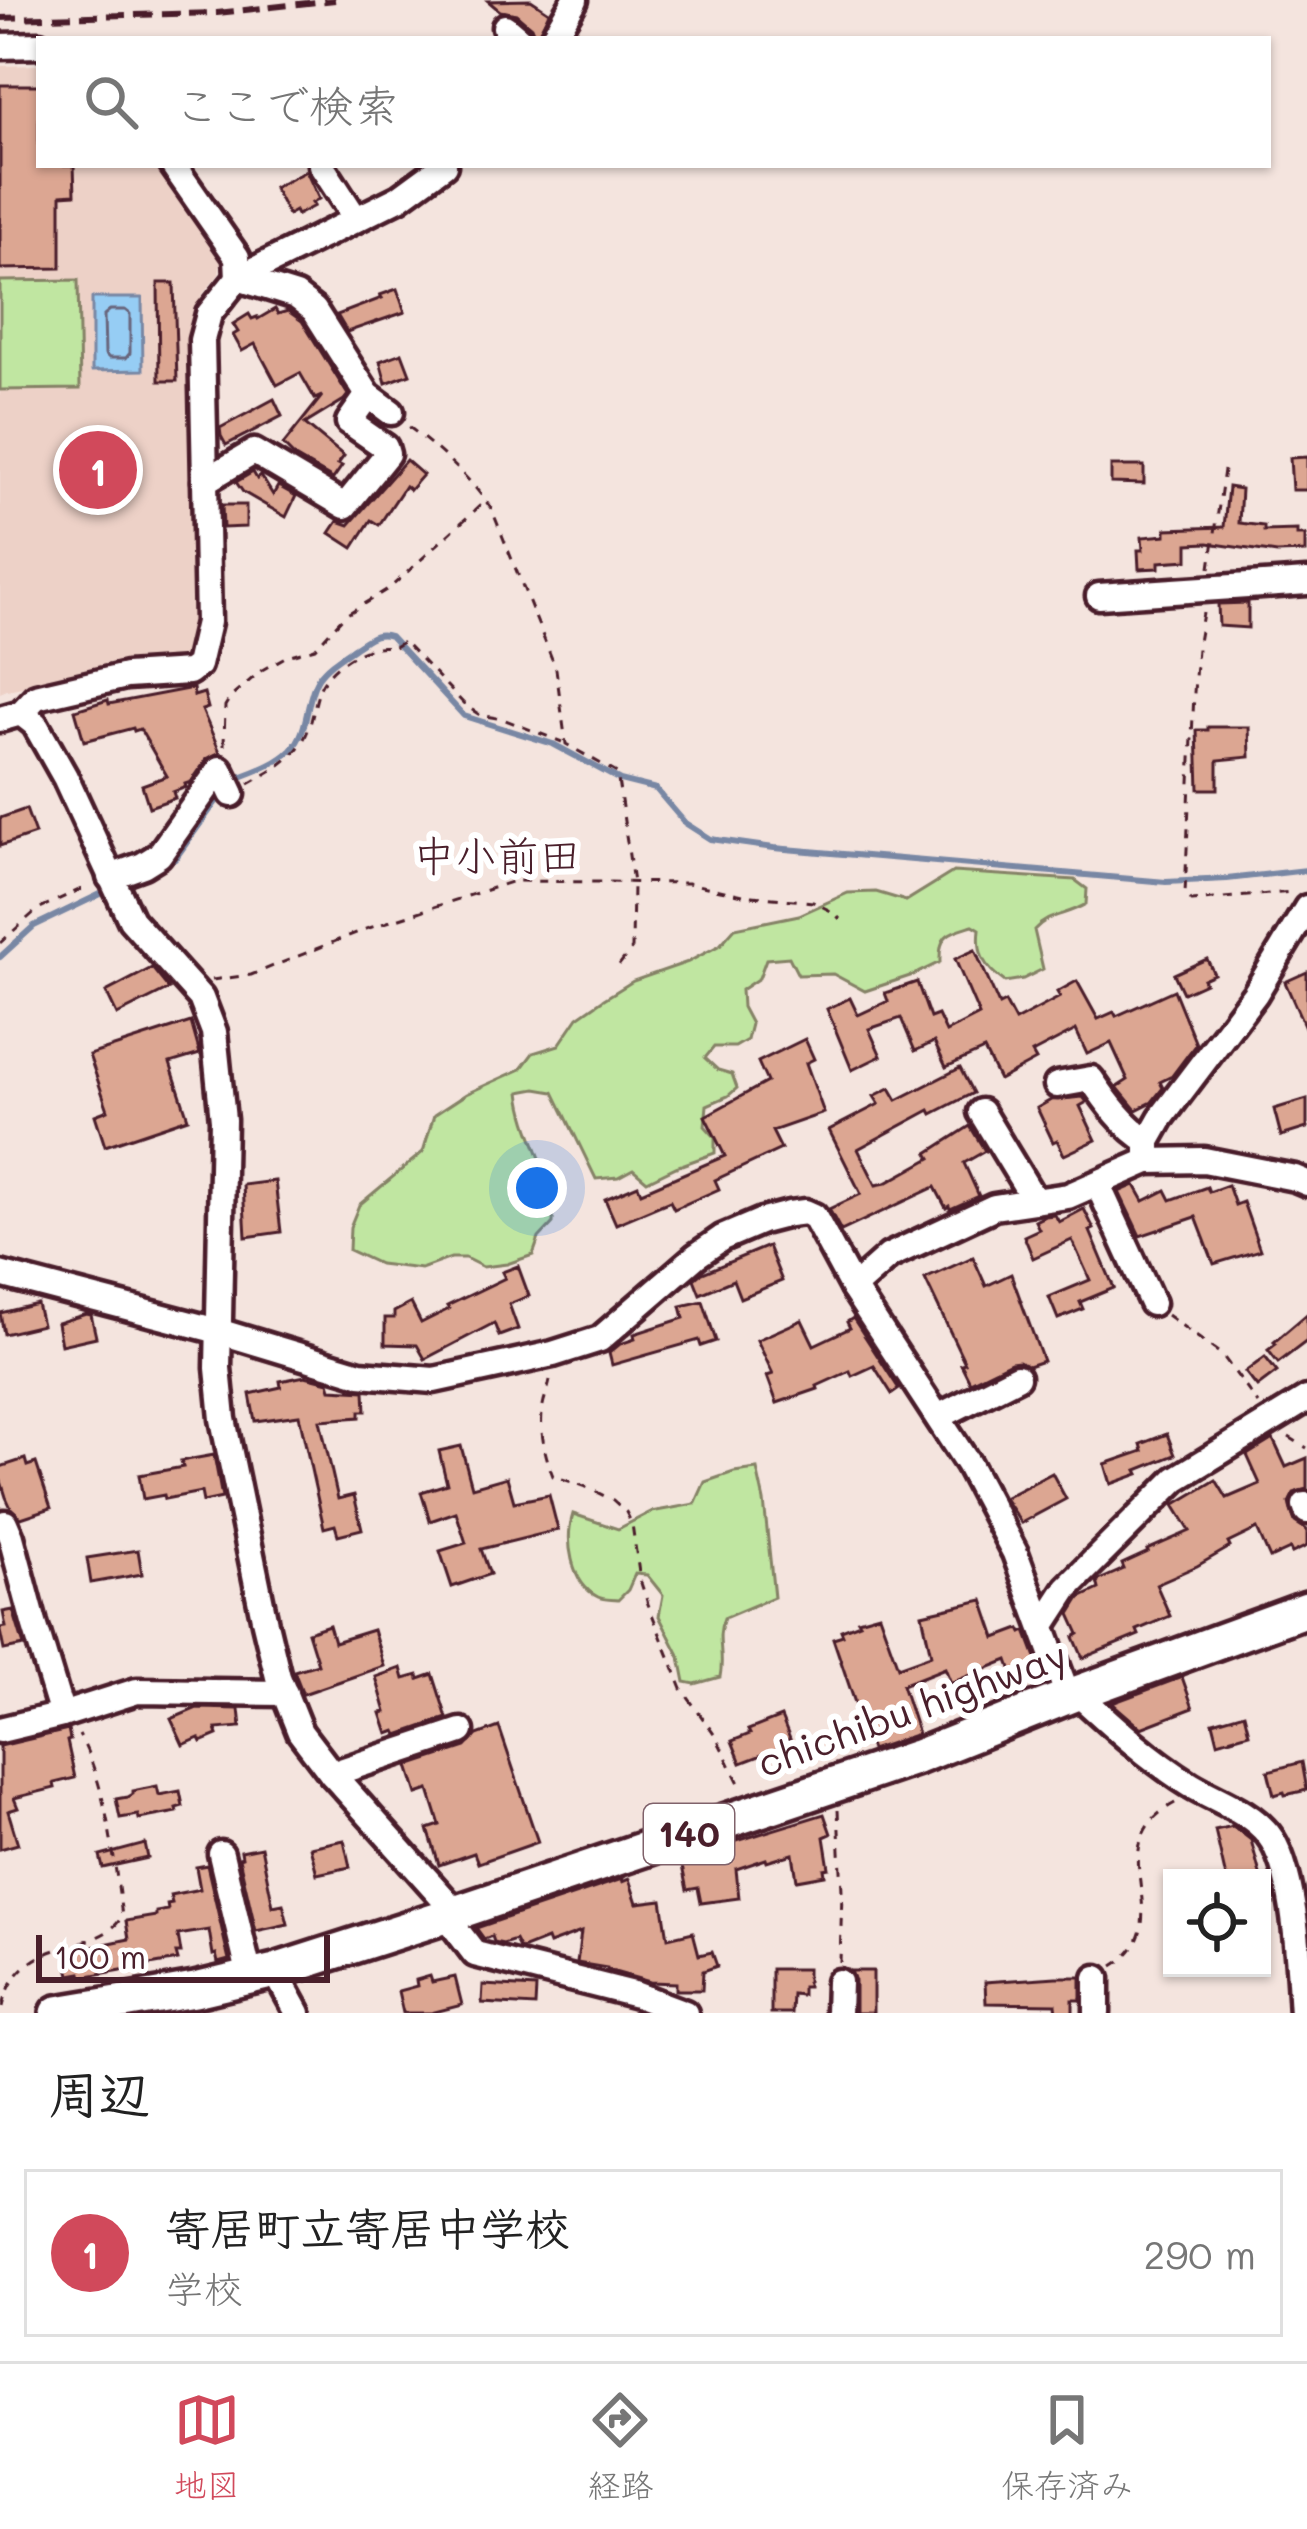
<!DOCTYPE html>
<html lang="ja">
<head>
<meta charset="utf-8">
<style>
  :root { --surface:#fff; --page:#f6f6f6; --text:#222; --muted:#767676; --line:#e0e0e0; --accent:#d1495b }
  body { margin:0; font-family:Mali,"Klee One",sans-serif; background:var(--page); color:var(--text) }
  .controls { position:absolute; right:36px; bottom:36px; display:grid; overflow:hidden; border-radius:0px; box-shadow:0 3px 9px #0004 }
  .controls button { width:108px; height:108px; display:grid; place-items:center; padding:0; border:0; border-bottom:3px solid var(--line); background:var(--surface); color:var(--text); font:60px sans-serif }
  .scale { position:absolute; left:36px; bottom:30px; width:294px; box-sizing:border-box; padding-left:12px; border:6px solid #4a1f2b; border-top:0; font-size:33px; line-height:42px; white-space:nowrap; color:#4a1f2b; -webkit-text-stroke:9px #fff; paint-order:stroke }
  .you { position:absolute; left:537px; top:1188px; width:42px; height:42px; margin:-30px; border:9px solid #fff; border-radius:50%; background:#1a73e8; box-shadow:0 0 0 18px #1a73e833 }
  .badge { display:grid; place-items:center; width:78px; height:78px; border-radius:50%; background:var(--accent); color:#fff; font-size:39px; font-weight:700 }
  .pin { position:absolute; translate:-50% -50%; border:6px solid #fff; box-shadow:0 3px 12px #0006 }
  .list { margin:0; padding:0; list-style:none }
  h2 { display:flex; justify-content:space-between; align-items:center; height:156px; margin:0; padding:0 48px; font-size:51px }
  h2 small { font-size:39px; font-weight:400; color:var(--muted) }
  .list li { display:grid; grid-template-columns:78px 1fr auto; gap:36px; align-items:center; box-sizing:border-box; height:168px; margin:0 24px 24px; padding:0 24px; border:3px solid var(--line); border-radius:0px }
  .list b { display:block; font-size:45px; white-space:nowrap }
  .list p { margin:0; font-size:39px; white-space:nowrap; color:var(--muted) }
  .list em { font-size:39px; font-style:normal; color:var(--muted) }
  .icon { flex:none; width:66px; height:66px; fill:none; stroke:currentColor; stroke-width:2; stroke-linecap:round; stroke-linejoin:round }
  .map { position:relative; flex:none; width:1307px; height:2013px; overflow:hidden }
  .search { position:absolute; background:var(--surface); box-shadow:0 3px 9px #0004; left:36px; right:36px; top:36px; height:132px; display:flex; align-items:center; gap:30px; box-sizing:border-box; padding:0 42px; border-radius:0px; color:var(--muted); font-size:45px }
  .sheet { height:348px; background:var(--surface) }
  nav { display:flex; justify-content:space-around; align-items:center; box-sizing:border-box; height:168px; border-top:3px solid var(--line); background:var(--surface); font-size:33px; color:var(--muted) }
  nav a { display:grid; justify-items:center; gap:6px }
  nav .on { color:var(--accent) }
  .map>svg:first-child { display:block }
  .built { fill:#edd1c7 }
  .green { fill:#c0e6a1; stroke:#858266; stroke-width:3 }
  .water { fill:#96cdf4; stroke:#7887a4; stroke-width:3 }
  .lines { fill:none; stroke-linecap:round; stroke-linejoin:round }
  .shore { stroke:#68657b; stroke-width:3 }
  .stream { stroke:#7887a4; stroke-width:6 }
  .building { fill:#dca692; stroke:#4a1f2b; stroke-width:3 }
  .minor-casing { stroke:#4a1f2b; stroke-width:33 }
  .highway-casing { stroke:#4a1f2b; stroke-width:42 }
  .path { stroke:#4a1f2b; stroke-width:3; stroke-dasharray:9 9; stroke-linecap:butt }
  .minor { stroke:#fff; stroke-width:24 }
  .highway { stroke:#fff; stroke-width:33 }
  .rail { stroke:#4a1f2b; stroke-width:6; stroke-dasharray:18 9; stroke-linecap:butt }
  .labels { text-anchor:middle; stroke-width:12; stroke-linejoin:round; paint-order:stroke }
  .shield { fill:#fff; stroke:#80626b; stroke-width:3 }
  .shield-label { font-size:36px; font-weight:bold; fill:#4a1f2b }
  .street-label { font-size:39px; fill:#4a1f2b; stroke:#fff }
  .neighbourhood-label { font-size:42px; fill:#4a1f2b; stroke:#fff }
</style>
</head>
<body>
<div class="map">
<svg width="1307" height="2013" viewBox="0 0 1307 2013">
  <rect width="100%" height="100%" fill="#f4e4de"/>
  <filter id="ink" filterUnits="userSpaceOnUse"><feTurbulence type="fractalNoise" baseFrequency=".00833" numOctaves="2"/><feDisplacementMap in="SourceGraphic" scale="24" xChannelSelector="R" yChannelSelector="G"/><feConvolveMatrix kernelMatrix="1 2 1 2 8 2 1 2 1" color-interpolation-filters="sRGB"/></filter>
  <g filter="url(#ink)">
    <!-- built -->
    <path class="built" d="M39,65V165H158L195,220L216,242L221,262L219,274L202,295L194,315L199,624L193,654L185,663L127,666L7,690L0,693V66Z"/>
    <!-- green -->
    <g class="green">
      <path d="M78,280L80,389L0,390V281Z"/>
      <path d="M953,872L1075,880L1087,889L1086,904C1066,916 1048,914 1034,930L1043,969L1023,979L1005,982C984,967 977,955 980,929L973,925C948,933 939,934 940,962L913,975L865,991L833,974L798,975L789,957L766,959L759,978L741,990L742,1007L751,1024L747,1040L735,1047H714L705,1058L718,1070L732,1074L737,1088L728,1096L707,1105L705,1126L715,1137V1153L676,1167L647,1181L633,1169L618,1177L596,1179L554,1092L536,1089L520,1092C525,1138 556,1175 553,1223L539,1238L533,1255L507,1264L483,1267L465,1258H451L421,1269L379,1264L349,1250L350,1227L359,1205L423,1152L434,1115L466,1094L521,1069L533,1053L559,1045L578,1017L604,999L633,981L688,962L720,945L735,928L799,915L848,893L876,892L906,901Z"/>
      <path d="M757,1469L764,1501L774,1597L724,1618C715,1639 725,1653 720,1677L695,1684L685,1682L680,1657L659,1616L663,1595L647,1575L635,1574L628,1590L618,1600C611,1599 604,1600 598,1597C570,1583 565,1539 573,1514L618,1529L651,1512L695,1504L705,1482L734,1472Z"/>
    </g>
    <!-- water -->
    <path class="water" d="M92,298H142L143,370L92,371Z"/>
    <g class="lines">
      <!-- shore -->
      <path class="shore" d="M110,310H125L130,314V353L126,358H109L105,354L104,315Z"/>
      <!-- stream -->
      <g class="stream">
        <path d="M231,781C251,772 275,766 291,750C310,730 305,699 318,678C327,665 342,656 355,647C368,639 375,631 390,636L464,716L553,744L620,780L656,789L685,823L710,839L774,848L1166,882L1227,879L1307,870"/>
        <path d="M164,864L175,859L223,792"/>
        <path d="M0,957L34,926L109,890"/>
      </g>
    </g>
    <!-- building -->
    <g class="building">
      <path d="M531,0L549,12L536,39L531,27L516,14L500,11L488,1Z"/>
      <path d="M0,85H39V165H74L75,194L61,195V268L0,269Z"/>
      <path d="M306,171L319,199L312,203L314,206L297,215L295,211L288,215L274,188Z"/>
      <path d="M158,283H174L177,381H159Z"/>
      <path d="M397,289L405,312L347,332L337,315L382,298L380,295Z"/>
      <path d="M275,309L278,314L288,311L302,321L348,395L344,400L305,424L344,456L338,464L342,466L333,479L295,457L283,445L322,396L315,399L300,373L277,385L255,344L242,351L233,335L238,332L233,324L249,314L252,319L257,317L258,319Z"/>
      <path d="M402,353L410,374L386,383L380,361Z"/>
      <path d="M274,399L282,416L226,445L221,436L220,428Z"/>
      <path d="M1307,457V490H1292L1290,458Z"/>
      <path d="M406,460L423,475L410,490L405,486L379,525L371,520L353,548L330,533L338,521L349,525Z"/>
      <path d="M1111,466H1144V484L1111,483Z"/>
      <path d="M253,472L257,479L261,476L273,495L278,486L296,496L286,517L243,492L236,482Z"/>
      <path d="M1228,487L1241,489L1239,523L1264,526V531L1297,530V535H1305V552L1277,553L1208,543L1188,544V560L1159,562V568L1139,569L1138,550H1143L1142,537L1166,535V529L1224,527Z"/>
      <path d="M222,505H246V527L223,528Z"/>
      <path d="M1248,603V628L1219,626L1218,604Z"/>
      <path d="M193,688L194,696L204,693L208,708L202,710L220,752L207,759L191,782L185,784L186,787L173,792L175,798L149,807L142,785L167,776L140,729L134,731L133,728L84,741L75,710L108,700L109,704Z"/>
      <path d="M1208,727H1249L1250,757L1218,760V789H1199L1197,730H1208Z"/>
      <path d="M26,809L35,834L0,846V818Z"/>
      <path d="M975,950L999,1005L1005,1002L1015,1021L1060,997L1057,992L1077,981L1098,1019L1114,1012L1116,1016L1174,990L1196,1044L1172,1076L1160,1082L1163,1088L1152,1102L1136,1110L1117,1087L1128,1080L1111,1043L1087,1054L1076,1030L1032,1053L1036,1060L999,1080L984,1050L946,1067L934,1042L915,1051L901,1018L869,1029L881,1056L852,1070L827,1009L850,998L858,1015L888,1001L885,993L917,982L930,1018L938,1015L946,1032L979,1015L955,959Z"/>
      <path d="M1207,959L1214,974L1203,979L1205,983L1183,993L1174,974Z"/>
      <path d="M152,968L169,989L117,1015L106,992Z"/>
      <path d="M1307,972V1032L1285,982Z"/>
      <path d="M191,1022L200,1054L170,1063L188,1118L105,1146L95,1115L108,1110L89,1055Z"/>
      <path d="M805,1039L814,1059L806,1063L824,1113L772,1131L781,1149L715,1180L719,1189L674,1209L670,1201L616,1224L605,1199L638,1185L641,1192L725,1156L705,1116L767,1082L758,1062Z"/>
      <path d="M960,1068L973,1093L932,1114L930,1110L858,1149L876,1185L886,1183L931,1158L928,1153L970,1126L985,1151L964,1163L979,1196L950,1209L949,1206L946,1208L935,1187L841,1231L829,1209L861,1194L829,1130L879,1104L874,1096L890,1088L897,1100Z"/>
      <path d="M1083,1097L1087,1102L1080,1106L1096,1140L1064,1155L1057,1140L1053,1142L1037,1108L1051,1100Z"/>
      <path d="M1307,1099V1128L1281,1136L1274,1109Z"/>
      <path d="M275,1181L281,1232L246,1237L243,1185Z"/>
      <path d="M1135,1185L1144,1201L1166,1190L1171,1200L1207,1187L1209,1192L1228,1185L1235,1205L1243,1202L1260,1250L1214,1264L1196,1217L1140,1236L1119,1192Z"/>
      <path d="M1084,1209L1094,1229L1090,1231L1114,1288L1080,1302L1083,1309L1058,1319L1049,1297L1090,1280L1072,1240L1033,1258L1024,1236L1039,1229L1035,1221L1045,1216L1055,1215L1059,1222Z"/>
      <path d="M768,1246L782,1281L740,1298L733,1280L700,1294L694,1279L700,1274Z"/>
      <path d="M973,1257L986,1286L1011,1274L1043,1361L1028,1366L1019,1361L1011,1362L970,1382L961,1364L965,1363L925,1279Z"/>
      <path d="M518,1266L529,1296L509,1304L518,1329L499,1336L494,1323L425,1359L417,1345L385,1344V1318H394V1312L411,1303L421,1323L449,1309L447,1306L505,1278L502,1272Z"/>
      <path d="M703,1301L716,1341L701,1346L699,1340L612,1365L609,1353L620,1344L635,1339L634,1334L684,1318L681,1306Z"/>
      <path d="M37,1304L42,1325L4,1334L0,1313Z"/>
      <path d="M86,1314L91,1315L96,1337L61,1345L57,1323Z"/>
      <path d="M1307,1314V1341L1278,1363L1268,1350L1276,1344L1274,1342Z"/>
      <path d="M853,1318L899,1389L892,1394L874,1366L852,1376L850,1371L817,1386L818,1389L777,1403L767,1376L773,1374L757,1340L802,1320L814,1345L850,1328L847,1322Z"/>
      <path d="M1265,1357L1277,1372L1257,1387L1245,1372Z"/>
      <path d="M305,1376L329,1382L331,1389L365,1391L366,1411H360V1417L320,1420L338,1499L354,1495L362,1529L338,1535L335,1525L324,1528L299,1415L255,1421L250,1394L281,1387L280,1381Z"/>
      <path d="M1167,1434L1175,1455L1137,1470L1139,1474L1111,1484L1105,1464L1143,1451L1141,1444Z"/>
      <path d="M1273,1439L1286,1467L1307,1458V1489L1294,1493L1289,1503L1295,1522L1307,1530V1546L1292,1553L1290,1549L1270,1558L1257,1529L1228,1543L1230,1547L1197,1566L1156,1584L1170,1616L1137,1630L1139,1635L1083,1658L1074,1637L1079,1634L1070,1614L1080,1598L1099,1589L1097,1581L1124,1569L1122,1564L1148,1552L1147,1550L1190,1531L1174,1505L1216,1480L1227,1498L1260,1484L1247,1455Z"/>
      <path d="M461,1446L472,1487L507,1477L514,1502L549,1495L558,1530L481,1549L490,1574L452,1587L440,1551L466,1543L456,1512L430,1521L421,1492L447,1484L439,1451Z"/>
      <path d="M214,1455L222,1498L203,1502L201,1492L165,1499L164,1495L143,1499L139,1475L183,1467L181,1461Z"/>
      <path d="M25,1459L27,1466L36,1463L51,1508L21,1518L11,1508L6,1497L0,1478V1467Z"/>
      <path d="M1052,1473L1066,1499L1021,1523L1004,1498Z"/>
      <path d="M138,1550L142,1574L91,1583L87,1558Z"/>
      <path d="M983,1600L996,1638L1020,1629L1022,1633L1026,1631L1040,1668L1017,1677L1015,1673L1013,1674L1008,1660L951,1683L945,1668L902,1685L918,1734L871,1750L833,1638L843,1635L841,1630L860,1623L858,1620L879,1614L898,1667L931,1655L922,1614Z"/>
      <path d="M13,1610L24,1646L4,1650L0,1631V1628L6,1627L3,1612Z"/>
      <path d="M329,1625L334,1642L373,1630L384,1666L303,1694L294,1671L318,1664L308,1632Z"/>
      <path d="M401,1668L404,1679L418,1675L419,1679L433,1674L447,1718L398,1735L396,1731L388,1734L381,1713L386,1712L376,1677Z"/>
      <path d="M1182,1677L1193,1708L1141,1728L1112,1703Z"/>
      <path d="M197,1708L239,1709L241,1727L216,1729L218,1735L201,1742L199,1738L183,1745L171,1719Z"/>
      <path d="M1244,1713L1249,1733L1218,1742L1213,1722Z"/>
      <path d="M781,1717L790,1739L784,1742L786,1746L741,1763L732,1741L750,1734L748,1730Z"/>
      <path d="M499,1727L538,1842L478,1863L474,1853L439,1865L428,1829L440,1825L429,1790L417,1794L408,1766L466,1747L477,1735Z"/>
      <path d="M68,1730L70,1740L67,1741L75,1778L54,1783L55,1788L14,1798L18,1808L8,1811L18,1844L0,1849V1746Z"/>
      <path d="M1302,1762L1307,1790L1285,1795L1284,1792L1274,1795L1268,1771Z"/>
      <path d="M157,1786L159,1795L180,1791L183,1806L176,1808L177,1812L139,1819L138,1815L120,1818L116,1799L127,1797L132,1794V1791Z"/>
      <path d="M824,1814L831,1834L824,1837L829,1868L824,1869L825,1875L797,1880L793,1854L767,1862L766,1859L736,1869L739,1898L701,1903L698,1888L687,1890L682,1866L687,1865L686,1859L712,1854L711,1849Z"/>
      <path d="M1233,1826L1251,1840L1261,1878H1226L1215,1830Z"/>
      <path d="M344,1840L350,1867L317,1874L310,1847Z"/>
      <path d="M145,1844L148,1858L103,1868L100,1856Z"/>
      <path d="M261,1847L273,1906L283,1904L288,1924L256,1931L239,1858L242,1857L241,1851Z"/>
      <path d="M207,1865L229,1960L218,1963L216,1954L213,1955L209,1930L178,1935L181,1953H176L178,1960L82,1977L81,1973L70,1975L66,1957L77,1955L76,1950L129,1939L126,1921L156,1916V1912L168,1910L167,1904L172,1903L170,1895L200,1889L196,1867Z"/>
      <path d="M622,1879V1882L629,1879L637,1903L662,1900L668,1938L693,1932L699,1955L712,1952L717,1966L703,1971L702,1990H676V1983L650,1982L607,1970V1968L577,1963L581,1932L549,1944L547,1939L522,1949L519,1948L515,1940L503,1944L494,1942L492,1936L484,1939L476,1928Z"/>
      <path d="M771,1969H807V1987H802V1995L792,1994L791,2013H771Z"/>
      <path d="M851,1971H873V2013H855V1981Z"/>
      <path d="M430,1976L432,1982L455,1977L462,2005L431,2013H403L398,1991L417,1986L416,1980Z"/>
      <path d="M1056,1977H1081V2000H1073V2013H1057L1056,2004L986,2003L985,1982Z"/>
      <path d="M483,1985L536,1988L535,2006L482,2003Z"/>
    </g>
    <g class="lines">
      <defs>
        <g id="minor">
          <path d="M505,27L519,39"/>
          <path d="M552,39L575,0"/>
          <path d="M0,46L39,45"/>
          <path d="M173,165L237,257L238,278"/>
          <path d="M321,165L356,219"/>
          <path d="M238,278L296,296L314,310L368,395L391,412"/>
          <path d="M205,481L254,452L345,506L387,454L385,447L349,422L368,395"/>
          <path d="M1099,596L1307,582"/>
          <path d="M21,713L35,724L65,777L131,920L201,998L214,1032L223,1120L218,1368L223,1419L265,1623L278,1677L300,1732L332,1774L456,1912"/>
          <path d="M0,719L21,713L36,697L126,676L189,672L198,665L208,622L202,340L209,314L238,278L399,198L444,165"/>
          <path d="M110,877L143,865L159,855L220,769L232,794"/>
          <path d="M1057,1085L1091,1079C1106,1101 1125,1128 1148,1141"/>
          <path d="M981,1112L1035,1201"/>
          <path d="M1148,1161V1141L1161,1118L1255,994L1307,908"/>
          <path d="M1098,1185L1152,1303"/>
          <path d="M0,1274L218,1331L360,1374L434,1380L553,1354L600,1339L696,1256L722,1238L762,1221L789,1214L805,1212L814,1216L853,1288L968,1464L1015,1553L1068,1696"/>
          <path d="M853,1288L889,1256L994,1207L1068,1196L1148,1161L1204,1160L1295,1178L1307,1183"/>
          <path d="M938,1417L1017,1377"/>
          <path d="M1305,1505L1307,1511"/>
          <path d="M5,1523L11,1537L34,1623L62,1715"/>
          <path d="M1043,1625L1067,1588L1176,1479L1307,1399"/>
          <path d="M1077,1693C1113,1726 1149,1759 1191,1785C1216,1800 1250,1811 1268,1834C1296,1869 1299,1968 1302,2013"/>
          <path d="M0,1730L62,1715L137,1691L285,1693"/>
          <path d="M332,1774L461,1731"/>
          <path d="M221,1854L250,1977"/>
          <path d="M446,1916L475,1954L637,1995L685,2013"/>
          <path d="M275,1971L298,2013"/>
          <path d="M1097,1978V2013"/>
          <path d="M838,2013L839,1982"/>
        </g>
        <path id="highway" d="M58,2013L195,1990L275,1971L446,1916L917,1757L1077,1693L1307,1609"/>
      </defs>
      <!-- minor casing -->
      <use href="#minor" class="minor-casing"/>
      <!-- highway casing -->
      <use href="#highway" class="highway-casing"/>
      <!-- path -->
      <g class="path">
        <path d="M409,427C439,450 471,478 492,510L556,669L566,744L617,773L633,883L632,948L619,965"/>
        <path d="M1210,568L1225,463"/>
        <path d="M1203,613L1197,648L1194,693L1185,894L1191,901L1292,892"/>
        <path d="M224,746L225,706L230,698L262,670L287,656L315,648L344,616L391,587L484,502"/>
        <path d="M249,784C269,772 290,762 302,742C313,726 313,704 321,686C331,665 370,640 393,648L404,641L466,706L480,715L503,719L562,742"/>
        <path d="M0,943L38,909L88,886"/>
        <path d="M212,980L251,975L366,929L514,881L688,883L743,895L813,902L833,912L840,919"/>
        <path d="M1167,1315L1222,1355L1258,1404"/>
        <path d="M550,1380C549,1387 546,1394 544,1401C538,1425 544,1453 553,1476L584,1486L613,1500L626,1512L632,1524L640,1580L648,1604L682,1689L716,1737L741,1787"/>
        <path d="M1289,1437L1307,1448"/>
        <path d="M838,1810L842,1891L840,1962"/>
        <path d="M1113,1966C1185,1921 1092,1845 1177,1802"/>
        <path d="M3,2007C20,1930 100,1958 122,1916C114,1860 107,1785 79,1735"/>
      </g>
      <!-- minor -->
      <use href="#minor" class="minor"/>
      <!-- highway -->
      <use href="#highway" class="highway"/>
      <!-- rail -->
      <path class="rail" d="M0,18L217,13L335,0"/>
    </g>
  </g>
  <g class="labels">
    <!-- shield labels -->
    <rect class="shield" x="644" y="1804" width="90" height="60" rx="9"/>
    <g class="shield-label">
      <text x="689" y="1847">140</text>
    </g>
    <!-- street labels -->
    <g class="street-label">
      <text transform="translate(912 1709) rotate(-20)" y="14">chichibu highway</text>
    </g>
    <!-- neighbourhood labels -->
    <g class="neighbourhood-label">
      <text x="497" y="871">中小前田</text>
    </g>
  </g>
</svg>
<div class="controls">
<button><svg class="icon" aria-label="locate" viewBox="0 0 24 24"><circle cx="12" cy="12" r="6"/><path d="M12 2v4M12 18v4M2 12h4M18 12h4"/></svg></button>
</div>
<div class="scale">100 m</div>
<div class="you"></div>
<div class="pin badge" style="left:98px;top:470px">1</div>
<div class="search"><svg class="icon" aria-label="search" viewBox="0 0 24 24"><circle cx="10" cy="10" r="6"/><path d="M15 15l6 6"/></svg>ここで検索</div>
</div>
<section class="sheet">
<h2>周辺<small></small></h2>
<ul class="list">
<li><span class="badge">1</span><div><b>寄居町立寄居中学校</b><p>学校</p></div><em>290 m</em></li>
</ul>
</section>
<nav>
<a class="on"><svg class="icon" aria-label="map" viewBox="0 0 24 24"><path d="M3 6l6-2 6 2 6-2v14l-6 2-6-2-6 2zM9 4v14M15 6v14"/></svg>地図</a>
<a><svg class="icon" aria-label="directions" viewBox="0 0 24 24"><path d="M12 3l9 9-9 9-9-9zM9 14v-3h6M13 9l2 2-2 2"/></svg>経路</a>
<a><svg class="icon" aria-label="saved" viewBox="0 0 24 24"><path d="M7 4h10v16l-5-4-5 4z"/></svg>保存済み</a>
</nav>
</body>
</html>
